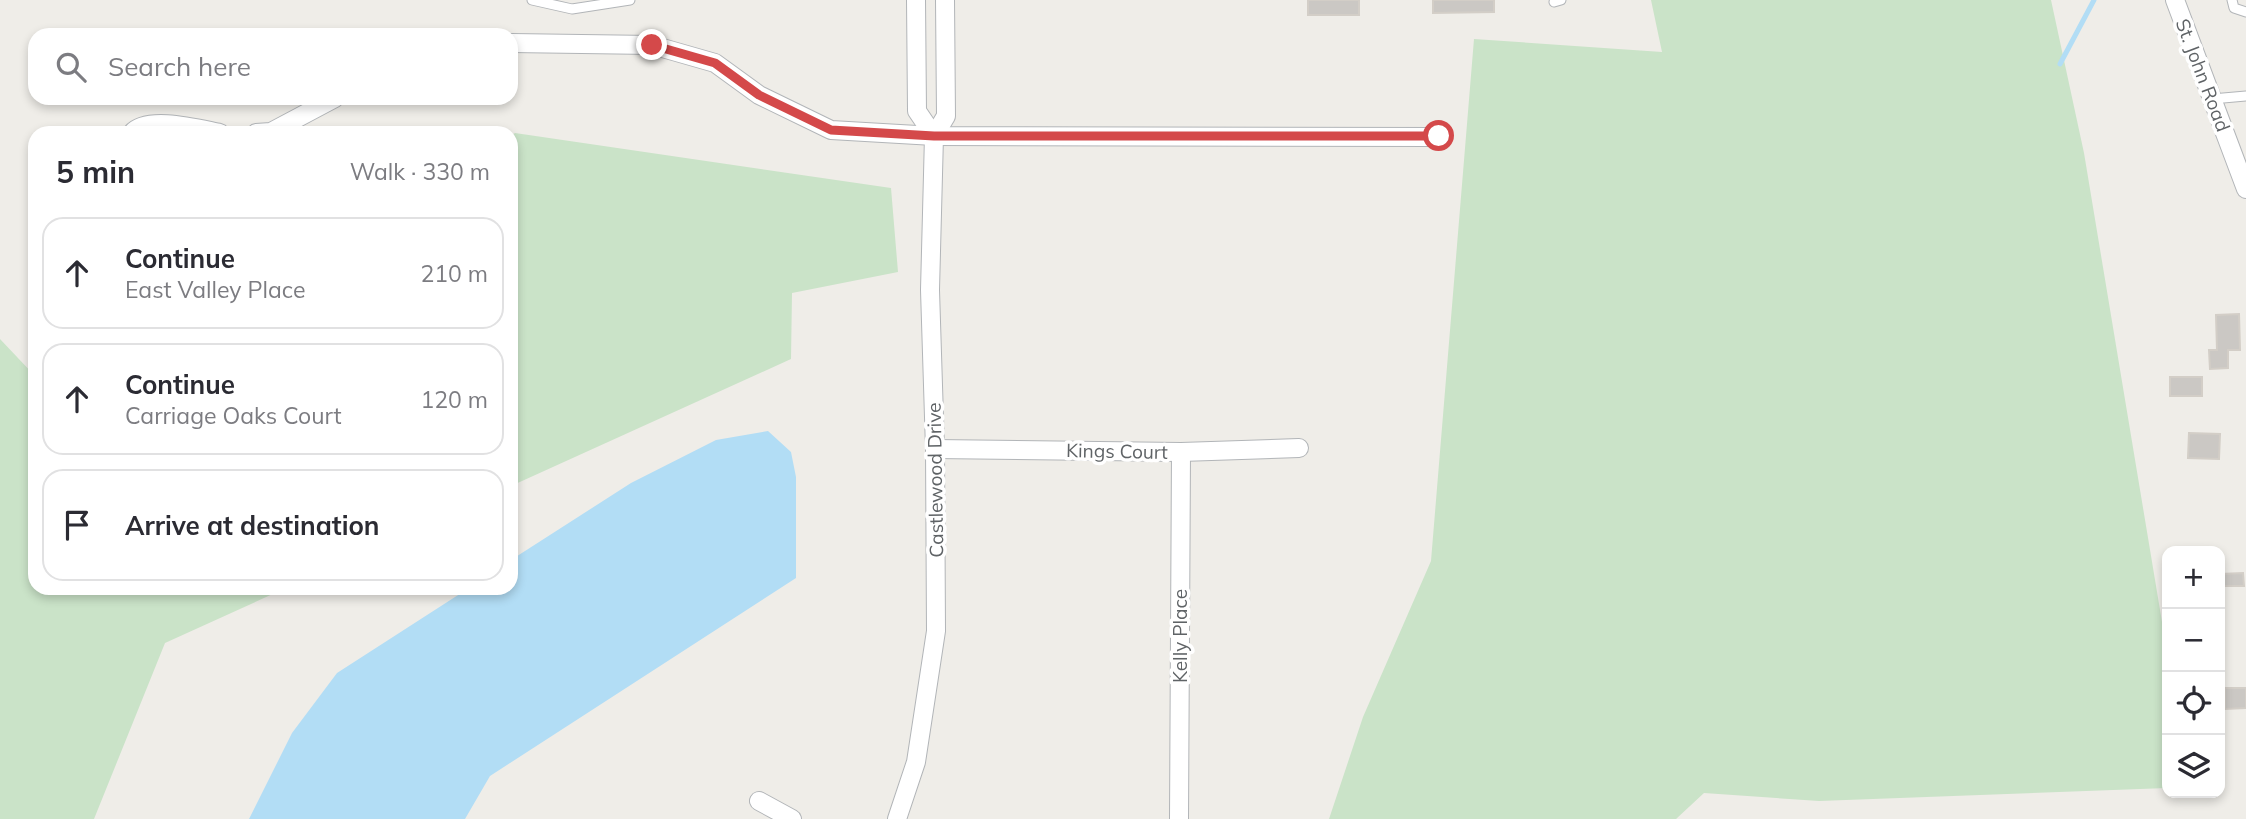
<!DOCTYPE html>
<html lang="en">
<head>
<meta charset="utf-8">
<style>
  :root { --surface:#fff; --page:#f2f2f3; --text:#2b2b33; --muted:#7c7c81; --line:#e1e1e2 }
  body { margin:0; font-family:Mulish,sans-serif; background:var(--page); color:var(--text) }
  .controls { position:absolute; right:21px; bottom:21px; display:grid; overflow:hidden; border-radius:14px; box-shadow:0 4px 10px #0003 }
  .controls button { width:63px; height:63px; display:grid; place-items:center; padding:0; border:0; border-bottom:2px solid var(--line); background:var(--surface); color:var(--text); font:35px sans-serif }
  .stop { position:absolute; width:21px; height:21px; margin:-16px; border:5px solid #d4494a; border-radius:50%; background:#fff }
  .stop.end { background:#d4494a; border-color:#fff; box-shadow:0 2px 7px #0008 }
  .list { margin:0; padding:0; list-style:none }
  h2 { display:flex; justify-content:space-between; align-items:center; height:91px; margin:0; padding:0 28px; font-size:30px }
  h2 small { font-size:23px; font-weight:400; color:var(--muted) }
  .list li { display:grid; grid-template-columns:46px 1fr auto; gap:21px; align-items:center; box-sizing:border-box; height:112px; margin:0 14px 14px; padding:0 14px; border:2px solid var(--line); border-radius:21px }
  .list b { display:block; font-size:26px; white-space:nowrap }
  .list p { margin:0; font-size:23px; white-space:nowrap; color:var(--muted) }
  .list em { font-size:23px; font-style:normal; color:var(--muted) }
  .icon { flex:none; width:38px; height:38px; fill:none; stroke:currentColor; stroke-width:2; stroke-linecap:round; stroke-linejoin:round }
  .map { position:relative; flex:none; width:2246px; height:819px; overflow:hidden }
  .search { position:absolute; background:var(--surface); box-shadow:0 4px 10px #0003; left:28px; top:28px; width:490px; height:77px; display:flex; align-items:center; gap:18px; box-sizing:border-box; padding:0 24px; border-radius:21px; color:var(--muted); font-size:26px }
  .panel { position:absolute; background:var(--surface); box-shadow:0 4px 10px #0003; left:28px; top:126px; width:490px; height:469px; border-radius:21px }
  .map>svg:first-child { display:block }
  .green { fill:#cae3c8 }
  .water { fill:#b2ddf5 }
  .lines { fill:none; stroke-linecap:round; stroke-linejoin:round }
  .stream { stroke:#b2ddf5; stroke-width:5 }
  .building { fill:#cbc8c4; stroke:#d3cec7; stroke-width:2 }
  .lane-casing { stroke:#b2b5b8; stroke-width:11 }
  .street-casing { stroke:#b2b5b8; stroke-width:20 }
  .lane { stroke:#fff; stroke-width:9 }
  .street { stroke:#fff; stroke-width:18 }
  .route { stroke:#d4494a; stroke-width:9 }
  .labels { text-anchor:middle; stroke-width:7; stroke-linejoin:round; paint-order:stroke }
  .street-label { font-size:19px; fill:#5f6366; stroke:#fff }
</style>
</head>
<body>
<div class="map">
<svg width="2246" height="819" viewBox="0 0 2246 819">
  <rect width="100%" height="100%" fill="#efede8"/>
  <!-- green -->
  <g class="green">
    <path d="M1651,0H2051L2084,153L2167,652V788L1819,801L1704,793L1676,819H1329L1363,717L1431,561L1474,39L1662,52Z"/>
    <path d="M515,133L891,188L898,272L792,293L791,359L511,486V136Z"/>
    <path d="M0,339L35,376V588H286L165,643L94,819H0Z"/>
  </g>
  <!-- water -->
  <path class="water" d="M768,431L791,452L796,477V578L490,776L465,819H249L292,733L337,673L469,588H511V560L631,483L716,440Z"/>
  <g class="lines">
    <!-- stream -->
    <path class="stream" d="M2060,64L2094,0"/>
  </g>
  <!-- building -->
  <g class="building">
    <rect x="1308" y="0" width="51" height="15"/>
    <path d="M1433,0H1494V12L1433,13Z"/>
    <path d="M2239,314L2240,350H2228V368L2210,369L2209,350H2217L2216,315Z"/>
    <rect x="2170" y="377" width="32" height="19"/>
    <path d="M2189,433L2220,434L2219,459L2188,458Z"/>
    <path d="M2243,573L2244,586H2220V574Z"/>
    <path d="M2225,688H2246V708L2225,709Z"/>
  </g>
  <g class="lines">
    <defs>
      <g id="lane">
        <path d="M532,0L572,9L630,0"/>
        <path d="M2232,0L2234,8L2246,12"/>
        <path d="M1554,2L1561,0"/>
        <path d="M2212,99L2246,96"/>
      </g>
      <g id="street">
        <path d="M916,0L917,111L934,136"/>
        <path d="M2175,0L2246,189"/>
        <path d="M511,43L652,45L715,63L759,95L831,130L934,136L1439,137"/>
        <path d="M132,133C147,115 199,129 220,133"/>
        <path d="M256,133L271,132L335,98"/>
        <path d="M935,449L1181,452L1299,448"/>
        <path d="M759,801L792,819"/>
        <path d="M897,819L916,762L936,631L935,449L930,290L934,136L946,116L945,0"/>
        <path d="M1179,819L1181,452"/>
      </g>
    </defs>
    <!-- lane casing -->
    <use href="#lane" class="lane-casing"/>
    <!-- street casing -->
    <use href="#street" class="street-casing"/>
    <!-- lane -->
    <use href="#lane" class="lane"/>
    <!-- street -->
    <use href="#street" class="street"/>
  </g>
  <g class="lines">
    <!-- route -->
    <path class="route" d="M652,45L715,63L759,95L831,130L934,136H1439"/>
  </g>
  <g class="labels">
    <!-- street labels -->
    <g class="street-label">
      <text transform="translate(2203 75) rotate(69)" y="7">St. John Road</text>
      <text transform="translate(1117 451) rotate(1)" y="7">Kings Court</text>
      <text transform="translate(935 480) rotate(-91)" y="7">Castlewood Drive</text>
      <text transform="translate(1180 636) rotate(-90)" y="7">Kelly Place</text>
    </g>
  </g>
</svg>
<div class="controls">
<button>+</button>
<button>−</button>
<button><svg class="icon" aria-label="locate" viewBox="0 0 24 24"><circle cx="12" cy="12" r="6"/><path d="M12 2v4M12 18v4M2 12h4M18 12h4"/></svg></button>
<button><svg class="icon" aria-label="layers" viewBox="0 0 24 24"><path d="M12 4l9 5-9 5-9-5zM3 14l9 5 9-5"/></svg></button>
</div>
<div class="stop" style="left:1439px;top:136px"></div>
<div class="stop end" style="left:652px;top:45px"></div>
<div class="search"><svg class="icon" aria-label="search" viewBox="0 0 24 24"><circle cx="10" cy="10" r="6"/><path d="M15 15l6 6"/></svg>Search here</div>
<section class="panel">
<h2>5 min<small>Walk · 330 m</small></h2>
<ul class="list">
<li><svg class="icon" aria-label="ahead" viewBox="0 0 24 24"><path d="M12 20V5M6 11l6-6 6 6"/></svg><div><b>Continue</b><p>East Valley Place</p></div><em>210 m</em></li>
<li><svg class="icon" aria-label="ahead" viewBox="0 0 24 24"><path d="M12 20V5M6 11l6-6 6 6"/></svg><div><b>Continue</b><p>Carriage Oaks Court</p></div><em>120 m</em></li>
<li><svg class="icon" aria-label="arrive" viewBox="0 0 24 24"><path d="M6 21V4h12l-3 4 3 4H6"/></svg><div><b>Arrive at destination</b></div></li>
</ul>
</section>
</div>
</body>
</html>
